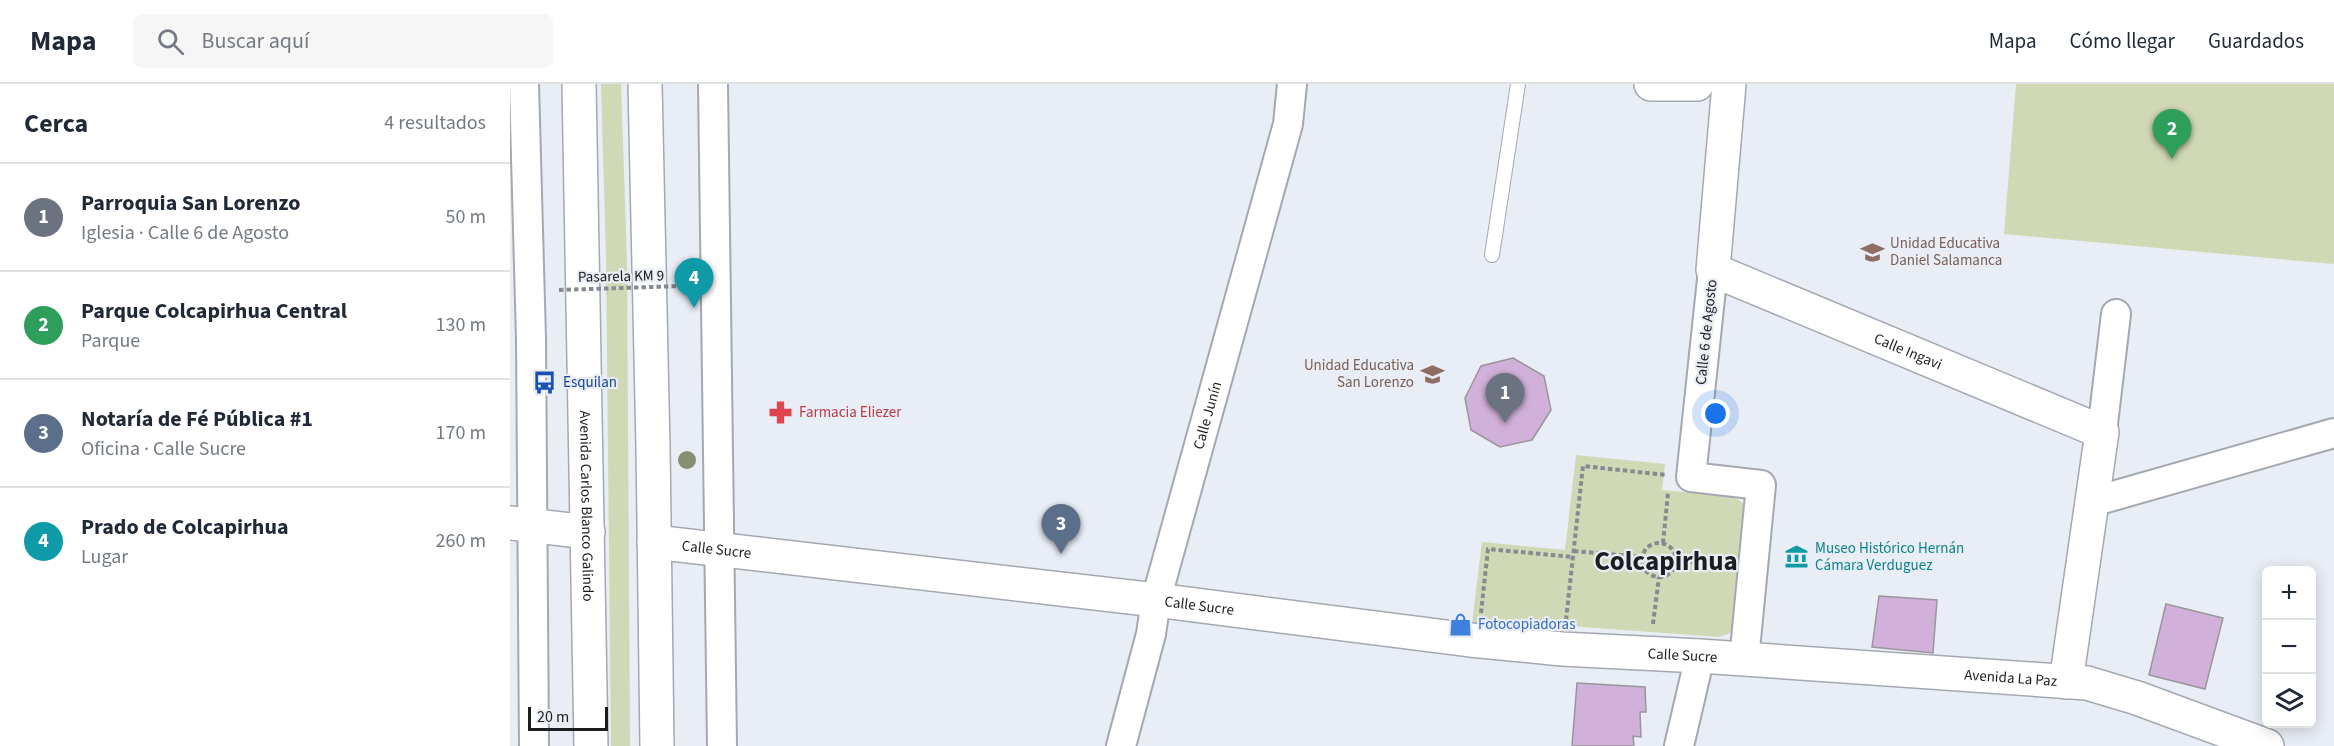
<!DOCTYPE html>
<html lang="es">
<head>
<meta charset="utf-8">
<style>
  :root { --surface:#fff; --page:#f6f6f7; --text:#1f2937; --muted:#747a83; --line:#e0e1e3; --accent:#db2777 }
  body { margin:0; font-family:"Source Sans 3",sans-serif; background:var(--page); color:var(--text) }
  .controls { position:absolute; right:18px; bottom:18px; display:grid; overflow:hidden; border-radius:9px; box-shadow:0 3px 15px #0003 }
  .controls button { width:54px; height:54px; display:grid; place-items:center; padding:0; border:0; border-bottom:2px solid var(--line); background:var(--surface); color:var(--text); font:30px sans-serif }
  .scale { position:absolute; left:18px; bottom:15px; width:80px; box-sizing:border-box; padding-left:6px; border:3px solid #1c1d20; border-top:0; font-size:16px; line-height:21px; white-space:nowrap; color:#1c1d20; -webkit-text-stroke:4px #e9edf5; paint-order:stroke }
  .you { position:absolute; left:1206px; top:330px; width:21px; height:21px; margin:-15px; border:4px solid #fff; border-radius:50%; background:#1a73e8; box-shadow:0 0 0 9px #1a73e833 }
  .badge { display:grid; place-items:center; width:39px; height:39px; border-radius:50%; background:var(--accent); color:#fff; font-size:20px; font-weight:700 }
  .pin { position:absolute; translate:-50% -50px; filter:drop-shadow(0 2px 3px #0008) }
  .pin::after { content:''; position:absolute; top:32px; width:21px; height:18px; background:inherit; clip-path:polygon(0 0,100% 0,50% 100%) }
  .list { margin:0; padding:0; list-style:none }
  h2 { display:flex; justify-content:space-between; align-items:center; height:78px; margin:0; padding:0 24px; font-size:26px }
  h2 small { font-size:20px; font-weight:400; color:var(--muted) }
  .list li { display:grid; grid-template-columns:39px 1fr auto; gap:18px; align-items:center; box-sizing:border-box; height:108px; padding:0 24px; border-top:2px solid var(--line) }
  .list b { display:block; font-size:22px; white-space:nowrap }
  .list p { margin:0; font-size:20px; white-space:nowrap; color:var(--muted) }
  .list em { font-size:20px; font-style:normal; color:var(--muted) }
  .icon { flex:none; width:33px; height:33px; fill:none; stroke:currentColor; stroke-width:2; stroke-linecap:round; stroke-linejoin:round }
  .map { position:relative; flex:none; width:1824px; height:662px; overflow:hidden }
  header { display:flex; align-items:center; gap:36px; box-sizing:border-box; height:84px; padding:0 30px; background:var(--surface); border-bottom:2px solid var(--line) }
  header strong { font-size:28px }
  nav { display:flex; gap:33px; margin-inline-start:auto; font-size:21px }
  .search { width:420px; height:54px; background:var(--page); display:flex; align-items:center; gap:15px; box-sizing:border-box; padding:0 21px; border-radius:9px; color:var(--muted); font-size:22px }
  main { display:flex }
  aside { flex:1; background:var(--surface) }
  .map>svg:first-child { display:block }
  .green { fill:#d0d8b5 }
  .building { fill:#d1b1da; stroke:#9a959b; stroke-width:1.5 }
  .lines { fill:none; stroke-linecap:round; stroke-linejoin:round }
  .service-casing { stroke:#a4a8b0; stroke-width:16 }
  .minor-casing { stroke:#a4a8b0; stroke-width:32 }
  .tertiary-casing { stroke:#a4a8b0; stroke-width:36 }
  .secondary-casing { stroke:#a4a8b0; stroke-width:36 }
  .trunk-casing { stroke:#a4a8b0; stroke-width:36 }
  .path { stroke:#878a90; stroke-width:4; stroke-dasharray:4.5 3; stroke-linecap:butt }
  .service { stroke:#fff; stroke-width:14 }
  .minor { stroke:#fff; stroke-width:28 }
  .tertiary { stroke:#fff; stroke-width:33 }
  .secondary { stroke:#fff; stroke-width:33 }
  .trunk { stroke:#fff; stroke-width:33 }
  .path-bridge { stroke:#878a90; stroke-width:4; stroke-dasharray:4.5 3; stroke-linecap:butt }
  .tree { fill:#888e72 }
  .labels { text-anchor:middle; stroke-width:4.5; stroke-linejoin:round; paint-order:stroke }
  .education-label { font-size:15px; fill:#785e54; stroke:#e9edf5; text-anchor:start }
  .street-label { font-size:15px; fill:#1c1d20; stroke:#e9edf5 }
  .transit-label { font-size:15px; fill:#164399; stroke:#e9edf5; text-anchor:start }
  .health-label { font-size:15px; fill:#be3a42; stroke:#e9edf5; text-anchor:start }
  .culture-label { font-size:15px; fill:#0d838f; stroke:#e9edf5; text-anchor:start }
  .shop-label { font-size:15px; fill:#366cbe; stroke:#e9edf5; text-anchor:start }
  .town-label { font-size:27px; font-weight:bold; fill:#1c1d20; stroke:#e9edf5 }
</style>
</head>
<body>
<header>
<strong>Mapa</strong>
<div class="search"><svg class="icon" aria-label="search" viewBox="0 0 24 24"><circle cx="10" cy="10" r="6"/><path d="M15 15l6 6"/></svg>Buscar aquí</div>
<nav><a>Mapa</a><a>Cómo llegar</a><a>Guardados</a></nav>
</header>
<main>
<aside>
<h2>Cerca<small>4 resultados</small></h2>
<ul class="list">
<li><span class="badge" style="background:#6b7280">1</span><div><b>Parroquia San Lorenzo</b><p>Iglesia · Calle 6 de Agosto</p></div><em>50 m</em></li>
<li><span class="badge" style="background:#2e9e5b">2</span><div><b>Parque Colcapirhua Central</b><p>Parque</p></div><em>130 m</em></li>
<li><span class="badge" style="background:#5c6f8a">3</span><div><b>Notaría de Fé Pública #1</b><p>Oficina · Calle Sucre</p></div><em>170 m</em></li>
<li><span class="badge" style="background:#0f9aa8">4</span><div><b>Prado de Colcapirhua</b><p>Lugar</p></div><em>260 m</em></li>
</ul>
</aside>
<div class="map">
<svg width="1824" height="662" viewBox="0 0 1824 662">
  <rect width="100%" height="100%" fill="#e9edf5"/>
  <!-- green -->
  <g class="green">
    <path d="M91,0H111L117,177L120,662H101L96,174Z"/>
    <path d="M1506,0H1824V180L1494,150Z"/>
    <path d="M1066,371L1155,380L1152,406L1224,413L1233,419L1236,429L1226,539L1220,549L1209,553L989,537L961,548L972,458L1055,466Z"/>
  </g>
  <!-- building -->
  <g class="building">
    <path d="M1003,274L1034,292L1041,326L1022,356L990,363L961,346L955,314L971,282Z"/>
    <path d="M1369,512L1427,516L1423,569L1362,563Z"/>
    <path d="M1656,520L1713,534L1695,605L1639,591Z"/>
    <path d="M1067,599L1135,603L1136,628H1130L1131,653L1123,652L1124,662H1062Z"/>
  </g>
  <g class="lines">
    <defs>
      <path id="service" d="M982,171L1008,0"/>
      <g id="minor">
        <path d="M14,0L21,255L24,662"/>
        <path d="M203,0L212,662"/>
        <path d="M1203,186L1181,393L1251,401L1234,576"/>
        <path d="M1592,348L1606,230"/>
        <path d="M1582,418L1824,349"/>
        <path id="s1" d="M611,662L641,550L646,516L778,40L782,0"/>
        <path d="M1169,662L1190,572"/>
      </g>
      <path id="tertiary" d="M0,439L78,448"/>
      <g id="secondary">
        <path d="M1141,0H1187"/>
        <path id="s2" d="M1219,0L1203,186L1592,348L1556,598"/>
        <path id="s3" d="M144,458L646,516L960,556L1052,565L1190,572L1577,599L1627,614L1757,662"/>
      </g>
      <g id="trunk">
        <path id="s4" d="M69,0L81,662"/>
        <path d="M135,0L143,363L147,662"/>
      </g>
    </defs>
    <!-- service casing -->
    <use href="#service" class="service-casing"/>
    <!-- minor casing -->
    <use href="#minor" class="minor-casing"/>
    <!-- tertiary casing -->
    <use href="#tertiary" class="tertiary-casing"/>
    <!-- secondary casing -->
    <use href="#secondary" class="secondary-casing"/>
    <!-- trunk casing -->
    <use href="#trunk" class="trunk-casing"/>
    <!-- path -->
    <g class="path">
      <path d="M173,202L174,188H178"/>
      <circle cx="1149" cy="476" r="17"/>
      <path d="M1153,459L1158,409"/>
      <path d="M1064,467L1132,473"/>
      <path d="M1166,476L1218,482"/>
      <path d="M971,529L978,465L1063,473"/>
      <path d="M1056,536L1073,382L1156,391"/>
      <path d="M1143,540L1149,493"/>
    </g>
    <!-- service -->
    <use href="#service" class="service"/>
    <!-- minor -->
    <use href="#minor" class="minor"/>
    <!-- tertiary -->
    <use href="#tertiary" class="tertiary"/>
    <!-- secondary -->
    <use href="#secondary" class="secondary"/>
    <!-- trunk -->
    <use href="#trunk" class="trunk"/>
    <!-- path-bridge -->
    <path class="path-bridge" d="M49,206L173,202"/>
  </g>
  <!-- trees -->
  <circle class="tree" cx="177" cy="376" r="9"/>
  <!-- icons -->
  <defs>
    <symbol id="school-bare" viewBox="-9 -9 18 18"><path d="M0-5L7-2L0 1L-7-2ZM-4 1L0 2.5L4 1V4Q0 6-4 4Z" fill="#8d6e63" stroke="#e9edf5" stroke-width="2.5" paint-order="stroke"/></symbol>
    <symbol id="bus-bare" viewBox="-9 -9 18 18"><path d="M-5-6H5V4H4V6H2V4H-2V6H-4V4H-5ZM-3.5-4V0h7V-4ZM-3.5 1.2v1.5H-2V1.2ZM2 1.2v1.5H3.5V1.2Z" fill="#1a4fb4" stroke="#e9edf5" stroke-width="2.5" paint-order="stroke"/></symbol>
    <symbol id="pharmacy-bare" viewBox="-9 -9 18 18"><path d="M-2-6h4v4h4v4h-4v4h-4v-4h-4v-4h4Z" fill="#e0444e" stroke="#e9edf5" stroke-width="2.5" paint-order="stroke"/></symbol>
    <symbol id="museum-bare" viewBox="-9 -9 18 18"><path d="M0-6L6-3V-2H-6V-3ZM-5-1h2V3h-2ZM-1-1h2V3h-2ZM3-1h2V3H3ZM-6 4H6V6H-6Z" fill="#0f9aa8" stroke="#e9edf5" stroke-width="2.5" paint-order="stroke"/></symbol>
    <symbol id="shop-bare" viewBox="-9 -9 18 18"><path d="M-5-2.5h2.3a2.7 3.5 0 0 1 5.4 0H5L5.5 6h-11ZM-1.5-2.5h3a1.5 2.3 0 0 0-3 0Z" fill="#3f7fe0" stroke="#e9edf5" stroke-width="2.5" paint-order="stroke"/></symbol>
  </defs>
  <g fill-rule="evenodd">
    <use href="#school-bare" x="1346" y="152" width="33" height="33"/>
    <use href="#school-bare" x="906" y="274" width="33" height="33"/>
    <use href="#bus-bare" x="18" y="282" width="33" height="33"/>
    <use href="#pharmacy-bare" x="254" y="312" width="33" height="33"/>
    <use href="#museum-bare" x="1270" y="456" width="33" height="33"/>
    <use href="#shop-bare" x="934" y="524" width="33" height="33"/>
  </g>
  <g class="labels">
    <!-- education labels -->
    <g class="education-label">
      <text x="1380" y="164">Unidad Educativa<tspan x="1380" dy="17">Daniel Salamanca</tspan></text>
      <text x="904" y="286" text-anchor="end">Unidad Educativa<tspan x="904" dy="17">San Lorenzo</tspan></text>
    </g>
    <!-- street labels -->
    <g class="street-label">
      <text transform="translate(111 192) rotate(-1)" y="5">Pasarela KM 9</text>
      <text transform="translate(1196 248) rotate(-84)" y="5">Calle 6 de Agosto</text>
      <text dy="5" stroke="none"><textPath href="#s2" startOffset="398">Calle Ingavi</textPath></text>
      <text dy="5" stroke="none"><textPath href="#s1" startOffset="342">Calle Junín</textPath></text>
      <text dy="5" stroke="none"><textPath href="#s4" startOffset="422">Avenida Carlos Blanco Galindo</textPath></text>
      <text dy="5" stroke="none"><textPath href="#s3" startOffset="63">Calle Sucre</textPath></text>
      <text dy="5" stroke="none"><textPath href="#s3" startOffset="549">Calle Sucre</textPath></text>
      <text dy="5" stroke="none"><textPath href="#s3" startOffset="1035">Calle Sucre</textPath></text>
      <text dy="5" stroke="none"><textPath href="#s3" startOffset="1364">Avenida La Paz</textPath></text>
    </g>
    <!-- transit labels -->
    <g class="transit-label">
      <text x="53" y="303">Esquilan</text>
    </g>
    <!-- health labels -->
    <g class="health-label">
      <text x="289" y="333">Farmacia Eliezer</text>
    </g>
    <!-- culture labels -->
    <g class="culture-label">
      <text x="1305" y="469">Museo Histórico Hernán<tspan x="1305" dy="17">Cámara Verduguez</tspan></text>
    </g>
    <!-- shop labels -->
    <g class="shop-label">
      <text x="968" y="545">Fotocopiadoras</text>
    </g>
    <!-- town labels -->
    <g class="town-label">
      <text x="1156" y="486">Colcapirhua</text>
    </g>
  </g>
</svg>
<div class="controls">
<button>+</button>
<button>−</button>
<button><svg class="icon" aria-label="layers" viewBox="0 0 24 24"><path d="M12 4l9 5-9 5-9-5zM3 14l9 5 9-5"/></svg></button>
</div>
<div class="scale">20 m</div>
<div class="you"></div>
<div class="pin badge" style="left:995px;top:339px;background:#6b7280">1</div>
<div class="pin badge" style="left:1662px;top:75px;background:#2e9e5b">2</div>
<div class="pin badge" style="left:551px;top:470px;background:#5c6f8a">3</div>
<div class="pin badge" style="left:184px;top:224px;background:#0f9aa8">4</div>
</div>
</main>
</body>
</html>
